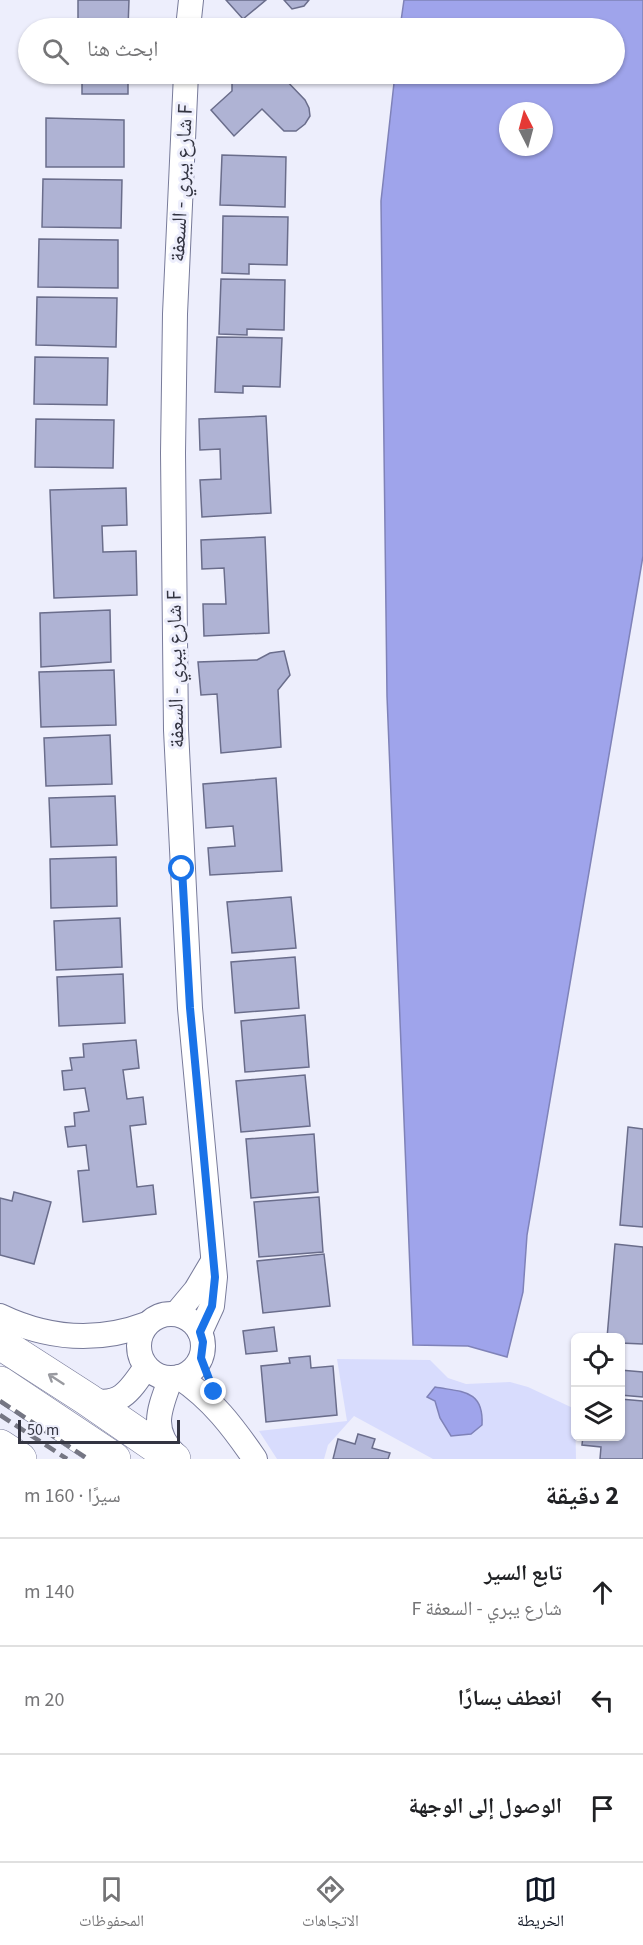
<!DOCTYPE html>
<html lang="ar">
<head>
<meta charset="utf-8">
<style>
  :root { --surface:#fff; --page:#f2f2f2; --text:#202124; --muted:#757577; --line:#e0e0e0; --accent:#111827 }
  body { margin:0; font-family:"Source Sans 3","Noto Naskh Arabic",sans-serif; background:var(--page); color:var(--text); direction:rtl }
  .controls { position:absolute; right:18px; bottom:18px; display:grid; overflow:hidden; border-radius:9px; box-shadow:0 2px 4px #0004 }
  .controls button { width:54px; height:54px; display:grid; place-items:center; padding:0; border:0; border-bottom:2px solid var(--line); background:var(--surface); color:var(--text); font:30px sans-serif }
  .compass { position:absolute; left:499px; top:102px; width:54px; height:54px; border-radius:50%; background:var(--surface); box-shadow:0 2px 4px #0004; rotate:354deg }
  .scale { position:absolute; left:18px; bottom:15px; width:162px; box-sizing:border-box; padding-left:6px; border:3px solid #333441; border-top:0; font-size:16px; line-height:21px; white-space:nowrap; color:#333441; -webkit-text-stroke:4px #edeefc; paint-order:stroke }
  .stop { position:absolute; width:18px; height:18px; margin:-14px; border:4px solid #1a73e8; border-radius:50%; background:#fff }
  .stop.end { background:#1a73e8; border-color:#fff; box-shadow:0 2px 6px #0008 }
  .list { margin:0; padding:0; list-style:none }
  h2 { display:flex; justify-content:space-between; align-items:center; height:78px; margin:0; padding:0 24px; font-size:26px }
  h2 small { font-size:20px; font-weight:400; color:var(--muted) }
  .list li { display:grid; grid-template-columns:39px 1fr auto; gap:18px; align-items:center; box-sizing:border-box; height:108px; padding:0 24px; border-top:2px solid var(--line) }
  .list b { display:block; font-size:22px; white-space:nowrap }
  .list p { margin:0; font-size:20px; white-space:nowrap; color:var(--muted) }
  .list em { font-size:20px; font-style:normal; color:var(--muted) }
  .icon { flex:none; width:33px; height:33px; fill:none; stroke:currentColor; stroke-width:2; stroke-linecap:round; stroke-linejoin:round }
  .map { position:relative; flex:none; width:643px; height:1459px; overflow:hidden; direction:ltr }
  .search { position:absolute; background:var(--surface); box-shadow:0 2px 4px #0004; left:18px; right:18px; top:18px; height:66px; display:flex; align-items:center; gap:15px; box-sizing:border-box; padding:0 21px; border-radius:33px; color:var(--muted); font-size:22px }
  .sheet { height:402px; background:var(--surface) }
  nav { display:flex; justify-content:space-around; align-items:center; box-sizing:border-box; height:84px; border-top:2px solid var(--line); background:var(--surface); font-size:16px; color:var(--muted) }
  nav a { display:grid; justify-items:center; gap:3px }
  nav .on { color:var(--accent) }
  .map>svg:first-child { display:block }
  .green { fill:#d8dcfd }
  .water { fill:#9fa4eb; stroke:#7f82b8; stroke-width:1.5; fill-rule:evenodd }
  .building { fill:#afb3d4; stroke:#6a6d8b; stroke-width:1.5 }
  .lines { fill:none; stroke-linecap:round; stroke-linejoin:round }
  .street-casing { stroke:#787b9a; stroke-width:26 }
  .secondary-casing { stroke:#787b9a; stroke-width:34 }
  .street { stroke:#fff; stroke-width:24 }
  .secondary { stroke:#fff; stroke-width:33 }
  .rail { stroke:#757683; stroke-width:4.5; stroke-dasharray:12 6; stroke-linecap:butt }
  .oneway { stroke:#999aa0 }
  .route { stroke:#1a73e8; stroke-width:8 }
  .labels { text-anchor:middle; stroke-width:6; stroke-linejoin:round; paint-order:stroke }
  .street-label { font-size:21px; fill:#333441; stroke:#edeefc }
</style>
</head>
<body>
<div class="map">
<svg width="643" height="1459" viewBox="0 0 643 1459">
  <rect width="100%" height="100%" fill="#edeefc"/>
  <!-- green -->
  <path class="green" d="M337,1359L430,1360L448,1378L466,1384L510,1382L528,1387L575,1409L576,1459H433L354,1416L328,1445L324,1459H277L259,1431L347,1421Z"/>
  <!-- water -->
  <g class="water">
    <path d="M404,0H643V556L527,1235L523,1292L507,1357L468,1346L413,1345L387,696L381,201L395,74H614V28H400ZM508,111H544V147H508Z"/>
    <path d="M435,1387C461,1392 484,1389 482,1425L471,1434L451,1436L440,1418L435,1401L427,1397Z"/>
  </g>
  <!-- building -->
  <g class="building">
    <path d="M78,0H129L128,28H66V20H78Z"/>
    <path d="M226,0H266L243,19Z"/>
    <path d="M284,0H309L304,6L292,9Z"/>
    <rect x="82" y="74" width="46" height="20"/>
    <path d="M232,74H283L281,75L305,100L309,108L310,116L305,124L296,131H284L262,109L234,136L211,110L232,91Z"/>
    <path d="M46,118L124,120V167H46Z"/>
    <path d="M222,155L286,157L285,207L220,205Z"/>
    <path d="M43,179L122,180L121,228L42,227Z"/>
    <path d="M223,216L288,217L287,265L249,264V274L222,273Z"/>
    <path d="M39,239L118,240V288L38,287Z"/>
    <path d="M221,279L285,280L284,330L247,329V335L219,334Z"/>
    <path d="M37,297L117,298L116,347L36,345Z"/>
    <path d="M217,337L282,338L280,387L243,386V393L215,392Z"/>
    <path d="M35,357L108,358L107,405L34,404Z"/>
    <path d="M266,416L271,513L202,517L200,480L221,479L220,449L200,450L199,419Z"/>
    <path d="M36,419L114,420L113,468L35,467Z"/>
    <path d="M126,488L127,525L102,526L103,552L136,551L137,595L54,598L50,490Z"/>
    <path d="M265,537L269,633L204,636L203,604H226L224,568L202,569L201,540Z"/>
    <path d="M110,610L111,662L41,667L40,613Z"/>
    <path d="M284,651L290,675L278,690L281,747L221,753L217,694L201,695L198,662L257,660L270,653Z"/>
    <path d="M114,670L116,725L41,727L39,672Z"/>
    <path d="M110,735L112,784L46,786L44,738Z"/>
    <path d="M276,778L282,871L210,875L208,848L235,846L233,826L206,828L203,784Z"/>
    <path d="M115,796L117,845L51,847L49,798Z"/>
    <path d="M116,857L117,906L51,908L50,859Z"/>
    <path d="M291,897L296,948L232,953L227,902Z"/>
    <path d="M120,918L122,967L56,970L54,921Z"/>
    <path d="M295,957L299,1008L235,1013L231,962Z"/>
    <path d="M123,974L125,1023L59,1026L57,977Z"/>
    <path d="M305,1015L309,1067L245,1072L241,1021Z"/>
    <path d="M136,1040L139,1068L123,1070L127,1099L143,1097L146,1124L130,1126L137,1187L153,1185L156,1214L83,1222L78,1171L89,1170L86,1145L68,1147L65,1127L75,1126L74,1113L89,1111L85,1088L64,1090L62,1071L72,1070L70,1058L84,1057L83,1044Z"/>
    <path d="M305,1075L310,1126L241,1132L236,1081Z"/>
    <path d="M628,1127L643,1129V1227L620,1225Z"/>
    <path d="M314,1134L318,1192L251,1198L246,1139Z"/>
    <path d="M14,1192L51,1202L34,1264L0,1255V1198L12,1201Z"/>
    <path d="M319,1197L323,1252L259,1257L254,1202Z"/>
    <path d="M615,1244L643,1247V1344L620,1343V1338H607Z"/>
    <path d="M324,1254L330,1306L263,1313L257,1261Z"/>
    <path d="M274,1327L277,1351L246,1354L243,1331Z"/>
    <path d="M310,1356L311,1368L333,1366L337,1415L266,1422L261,1366L290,1363L289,1358Z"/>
    <path d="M620,1370L643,1372V1397L620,1395Z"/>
    <path d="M620,1399L643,1401V1459H600L601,1447L582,1445L583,1436H620Z"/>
    <path d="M358,1434L375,1439L372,1448L390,1453L388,1459H333L338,1439L355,1444Z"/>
  </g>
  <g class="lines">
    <defs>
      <g id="street">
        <path d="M188,28L191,0"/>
        <path d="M186,74L175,314L173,453L176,730L190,1008L215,1277L212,1306L200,1332"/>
        <circle cx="171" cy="1346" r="32"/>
        <path d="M176,1314L196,1290L212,1263"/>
        <path d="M0,1316C48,1339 97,1343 147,1324"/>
        <path d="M179,1377C212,1399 233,1427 255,1459"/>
        <path d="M171,1378C160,1408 149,1429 175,1455"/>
        <path d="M87,1399C119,1409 130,1391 146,1367"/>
      </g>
      <g id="secondary">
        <path d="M0,1343L87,1399L174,1459"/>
        <path d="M0,1383L114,1459"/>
        <path d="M0,1446L20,1459"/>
      </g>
    </defs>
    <!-- street casing -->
    <use href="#street" class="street-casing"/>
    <!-- secondary casing -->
    <use href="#secondary" class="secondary-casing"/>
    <!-- street -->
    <use href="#street" class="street"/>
    <!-- secondary -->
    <use href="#secondary" class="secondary"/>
    <!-- rail -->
    <g class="rail">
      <path d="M0,1401L88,1459"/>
      <path d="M0,1415L67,1459"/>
    </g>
  </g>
  <!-- one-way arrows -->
  <defs><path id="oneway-shaft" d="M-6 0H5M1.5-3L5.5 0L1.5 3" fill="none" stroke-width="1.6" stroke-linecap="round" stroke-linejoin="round" transform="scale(1.5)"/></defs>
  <use class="oneway" href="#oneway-shaft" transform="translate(56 1379) rotate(-147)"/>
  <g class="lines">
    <!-- route -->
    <path class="route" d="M182,869L190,1008L215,1277L212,1306L200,1332L203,1342L201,1358L214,1392"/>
  </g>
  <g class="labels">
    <!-- street labels -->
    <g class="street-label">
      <text transform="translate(181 183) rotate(-87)" y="7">شارع يبري - السعفة F</text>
      <text transform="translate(175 669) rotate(-91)" y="7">شارع يبري - السعفة F</text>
    </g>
  </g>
</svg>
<div class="controls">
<button><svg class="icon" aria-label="locate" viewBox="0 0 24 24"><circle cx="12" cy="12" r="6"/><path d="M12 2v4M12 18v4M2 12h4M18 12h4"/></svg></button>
<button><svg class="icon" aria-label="layers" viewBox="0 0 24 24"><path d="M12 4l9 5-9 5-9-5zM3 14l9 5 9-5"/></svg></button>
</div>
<svg class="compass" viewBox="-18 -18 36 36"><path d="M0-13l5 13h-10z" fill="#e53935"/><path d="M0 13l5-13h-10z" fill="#757577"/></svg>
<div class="scale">50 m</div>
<div class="stop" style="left:182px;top:869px"></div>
<div class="stop end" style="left:214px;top:1392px"></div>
<div class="search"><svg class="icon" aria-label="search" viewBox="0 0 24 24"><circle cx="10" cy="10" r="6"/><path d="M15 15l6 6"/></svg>ابحث هنا</div>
</div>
<section class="sheet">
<h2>2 دقيقة<small>سيرًا · 160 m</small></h2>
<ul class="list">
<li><svg class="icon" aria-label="ahead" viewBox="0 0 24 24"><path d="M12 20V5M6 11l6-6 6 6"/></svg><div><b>تابع السير</b><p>شارع يبري - السعفة F</p></div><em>140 m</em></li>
<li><svg class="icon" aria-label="left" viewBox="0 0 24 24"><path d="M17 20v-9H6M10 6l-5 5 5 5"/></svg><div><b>انعطف يسارًا</b></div><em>20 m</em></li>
<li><svg class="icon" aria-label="arrive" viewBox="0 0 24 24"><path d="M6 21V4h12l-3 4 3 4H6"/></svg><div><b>الوصول إلى الوجهة</b></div></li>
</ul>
</section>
<nav>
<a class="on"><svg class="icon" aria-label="map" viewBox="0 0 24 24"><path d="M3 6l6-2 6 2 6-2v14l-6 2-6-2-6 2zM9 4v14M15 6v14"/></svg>الخريطة</a>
<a><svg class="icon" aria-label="directions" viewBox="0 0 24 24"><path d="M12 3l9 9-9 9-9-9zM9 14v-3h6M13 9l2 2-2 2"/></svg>الاتجاهات</a>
<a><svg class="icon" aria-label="saved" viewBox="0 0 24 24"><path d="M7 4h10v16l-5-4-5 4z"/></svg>المحفوظات</a>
</nav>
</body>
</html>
